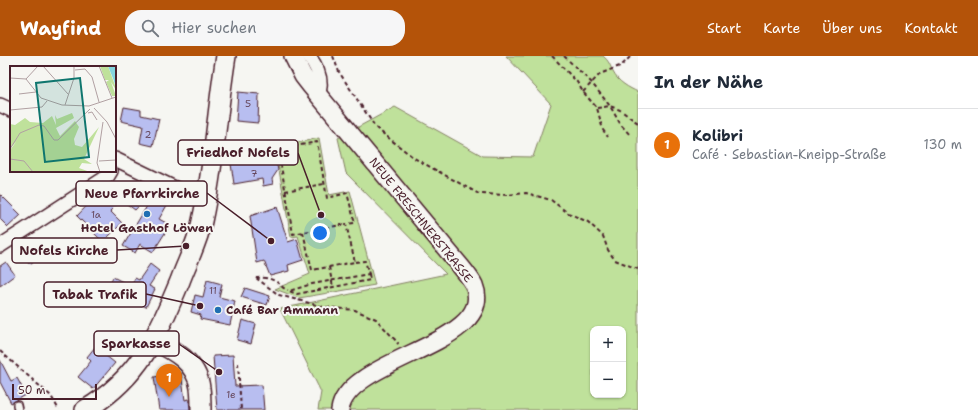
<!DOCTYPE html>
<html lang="de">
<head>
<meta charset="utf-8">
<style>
  :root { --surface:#fff; --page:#f6f6f7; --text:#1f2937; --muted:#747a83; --line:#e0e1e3; --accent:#b45309 }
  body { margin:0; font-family:"Shantell Sans",sans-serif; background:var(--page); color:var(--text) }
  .controls { position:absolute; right:12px; bottom:12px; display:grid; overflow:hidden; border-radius:8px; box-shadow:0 1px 3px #0004 }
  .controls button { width:36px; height:36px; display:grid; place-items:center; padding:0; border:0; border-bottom:1px solid var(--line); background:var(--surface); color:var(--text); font:20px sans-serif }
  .scale { position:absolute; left:12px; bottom:10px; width:85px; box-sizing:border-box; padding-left:4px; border:2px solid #4a1f2b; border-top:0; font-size:11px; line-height:14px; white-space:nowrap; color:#4a1f2b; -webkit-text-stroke:3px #f6f6f2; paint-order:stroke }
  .you { position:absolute; left:320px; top:177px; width:14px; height:14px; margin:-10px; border:3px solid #fff; border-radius:50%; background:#1a73e8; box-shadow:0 0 0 6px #1a73e833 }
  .badge { display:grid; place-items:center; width:26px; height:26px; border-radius:50%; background:var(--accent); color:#fff; font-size:13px; font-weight:700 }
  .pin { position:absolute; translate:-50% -33px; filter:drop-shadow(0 1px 2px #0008) }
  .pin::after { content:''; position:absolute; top:21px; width:14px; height:12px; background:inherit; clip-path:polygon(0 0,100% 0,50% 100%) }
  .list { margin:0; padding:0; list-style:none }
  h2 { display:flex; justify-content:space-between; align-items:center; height:52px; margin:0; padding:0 16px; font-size:17px }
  h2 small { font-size:13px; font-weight:400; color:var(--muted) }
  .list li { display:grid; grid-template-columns:26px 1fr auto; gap:12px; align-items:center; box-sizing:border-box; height:72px; padding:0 16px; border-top:1px solid var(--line) }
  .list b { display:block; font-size:15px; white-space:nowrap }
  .list p { margin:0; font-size:13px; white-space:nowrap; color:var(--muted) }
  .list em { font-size:13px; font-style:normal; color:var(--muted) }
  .icon { flex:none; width:22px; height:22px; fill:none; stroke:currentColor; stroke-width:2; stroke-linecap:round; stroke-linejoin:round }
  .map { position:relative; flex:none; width:638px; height:354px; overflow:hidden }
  header { display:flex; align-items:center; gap:24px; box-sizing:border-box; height:56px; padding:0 20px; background:var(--accent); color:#fff }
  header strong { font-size:19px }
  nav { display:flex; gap:22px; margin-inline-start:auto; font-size:14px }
  .search { width:280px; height:36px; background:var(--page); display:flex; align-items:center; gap:10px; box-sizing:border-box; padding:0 14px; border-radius:16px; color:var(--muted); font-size:15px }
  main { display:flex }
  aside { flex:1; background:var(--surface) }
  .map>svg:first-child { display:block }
  .green { fill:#bfe19b; stroke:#848063; fill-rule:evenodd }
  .building { fill:#b8bef0; stroke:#4a1f2b }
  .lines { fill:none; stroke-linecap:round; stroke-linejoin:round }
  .service-casing { stroke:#4a1f2b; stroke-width:10 }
  .minor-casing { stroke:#4a1f2b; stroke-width:16 }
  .tertiary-casing { stroke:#4a1f2b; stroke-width:20 }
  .secondary-casing { stroke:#4a1f2b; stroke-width:22 }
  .path { stroke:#4a1f2b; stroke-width:2; stroke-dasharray:4 3; stroke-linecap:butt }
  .service { stroke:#f6f6f2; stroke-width:7 }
  .minor { stroke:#f6f6f2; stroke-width:13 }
  .tertiary { stroke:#f6f6f2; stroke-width:17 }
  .secondary { stroke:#f6f6f2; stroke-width:19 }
  .poi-dot { fill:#1f6fb2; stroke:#f6f6f2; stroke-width:1.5 }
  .labels { text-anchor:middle; stroke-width:4; stroke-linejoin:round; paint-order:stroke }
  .number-label { font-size:10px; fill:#66475c }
  .street-label { font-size:12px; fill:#4a1f2b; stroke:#f6f6f2 }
  .poi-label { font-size:12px; font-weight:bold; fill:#4a1f2b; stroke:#f6f6f2 }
  .inset-road { fill:none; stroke:#b1a0a2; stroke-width:1 }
  .view { fill:#0f766e; fill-opacity:0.15; stroke:#0f766e; stroke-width:2 }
  .inset-edge { fill:none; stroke:#4a1f2b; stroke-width:2 }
  .leader { fill:none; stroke:#4a1f2b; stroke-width:1.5 }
  .callout-dot { fill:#4a1f2b; stroke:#f6f6f2; stroke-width:1.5 }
  .callout { fill:#f6f6f2; stroke:#4a1f2b; stroke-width:1.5 }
  .callout-label { font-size:13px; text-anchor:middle; font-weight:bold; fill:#4a1f2b }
</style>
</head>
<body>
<header>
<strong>Wayfind</strong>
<div class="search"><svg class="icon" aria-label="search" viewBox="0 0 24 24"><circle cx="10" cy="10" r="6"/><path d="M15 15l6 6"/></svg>Hier suchen</div>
<nav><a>Start</a><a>Karte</a><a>Über uns</a><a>Kontakt</a></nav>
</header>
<main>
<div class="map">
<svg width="638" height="354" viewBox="0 0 638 354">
  <rect width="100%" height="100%" fill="#f6f6f2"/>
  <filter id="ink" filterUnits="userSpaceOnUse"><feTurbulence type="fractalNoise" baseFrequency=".025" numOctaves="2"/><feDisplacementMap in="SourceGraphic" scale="8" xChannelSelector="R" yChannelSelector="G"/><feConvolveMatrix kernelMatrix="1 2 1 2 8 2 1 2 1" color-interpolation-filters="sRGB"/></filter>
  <g filter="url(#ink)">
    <!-- green -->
    <g class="green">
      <path d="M506,0H603C609,5 610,9 613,16C618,26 629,32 638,36V354H318L321,336L280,253L446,218L346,117L338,82L395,51L483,100L533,101L551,48ZM593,273H623V339H593Z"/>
      <path d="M319,82L329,139L350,135L375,229L299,242L275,233L310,218L298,180L291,181L275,92Z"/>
    </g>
    <!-- building -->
    <g class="building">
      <path d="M238,36L259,38L258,67L236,65Z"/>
      <path d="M124,51L141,54V59L159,63L153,90L140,87L143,70L121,65Z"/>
      <path d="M271,102L276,106L278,114L272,123L273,128L263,130L262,123L234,128L231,108L259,103V105Z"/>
      <path d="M141,126L154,134L135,154L127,148Z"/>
      <path d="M103,133L117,148L110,155L122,167L103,186L77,160Z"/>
      <path d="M156,135L170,144L159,163L170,169L153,196L140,188L135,197L123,190Z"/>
      <path d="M0,138L21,159L8,171L0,163Z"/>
      <path d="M277,151L288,186L297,183L303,204L288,209L289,215L270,220L264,205L257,207L250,160Z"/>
      <path d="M32,182L44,197L30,208L18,192Z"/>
      <path d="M6,206L15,219L0,230V210Z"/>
      <path d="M150,208L159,215L149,230L155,233L146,251L107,232L113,221L131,230L135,222L139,224Z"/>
      <path d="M207,224L222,228L219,241L235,245L230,269L200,263L201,259L191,256L195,239L203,241Z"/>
      <path d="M245,232L270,240L267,249L241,241Z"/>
      <path d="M242,264L256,268L251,288L237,284Z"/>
      <path d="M95,291L115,307L93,333L78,321L91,305L87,301Z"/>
      <path d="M233,299L235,330L262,329L264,354H217L213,300Z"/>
      <path d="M0,304L11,325L17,322L26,339L11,347L0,326Z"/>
      <path d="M181,317L185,344L189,343L190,354H159L154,321Z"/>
    </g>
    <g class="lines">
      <defs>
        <path id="service" d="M17,349L18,354"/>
        <g id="minor">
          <path d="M309,0C317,11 324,25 318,39"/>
          <path d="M0,49L11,54"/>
          <path d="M115,103L181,135L206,144"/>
          <path d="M0,190L108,120L111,115"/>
        </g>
        <path id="tertiary" d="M293,0L303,20L310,29L462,212C466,217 471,223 474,229C498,289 347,301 340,354"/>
        <g id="secondary">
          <path d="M153,284C173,294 197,306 200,332C201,339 201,347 201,354"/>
          <path d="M85,354C139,322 157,280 180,225C187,206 198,185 202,165C214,111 217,55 226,0"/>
        </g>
      </defs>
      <!-- service casing -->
      <use href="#service" class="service-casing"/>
      <!-- minor casing -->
      <use href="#minor" class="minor-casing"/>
      <!-- tertiary casing -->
      <use href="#tertiary" class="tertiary-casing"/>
      <!-- secondary casing -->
      <use href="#secondary" class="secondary-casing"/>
      <!-- path -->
      <g class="path">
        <path d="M333,0L339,16L376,72L414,102L479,138L507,139L526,137L551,144L568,157L588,166L603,180L608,194L615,204L638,213"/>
        <path d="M552,0L577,26L583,36L597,52L603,74L608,81"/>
        <path d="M564,0L591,26L610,50L621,69L631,80"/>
        <path d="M583,36L600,18L622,9L631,0"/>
        <path d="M597,52L610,50L620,54L638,67"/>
        <path d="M285,135L324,128"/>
        <path d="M303,176L312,214L355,206L346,168L355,167L347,137L327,142L317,86L278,93L293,178L346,168"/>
        <path d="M355,206L365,205L369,218"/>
        <path d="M329,211L333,231"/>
        <path d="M369,218L370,224L297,238L289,235L312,228Z"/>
        <path d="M256,222L279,239L324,251L355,254L376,263L398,287L397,288"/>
        <path d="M256,222C262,221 270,222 275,225C281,228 281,232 288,234"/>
        <path d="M0,295L51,340L59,354"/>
        <path d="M238,307L241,354"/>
      </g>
      <!-- service -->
      <use href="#service" class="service"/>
      <!-- minor -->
      <use href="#minor" class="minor"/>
      <!-- tertiary -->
      <use href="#tertiary" class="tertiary"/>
      <!-- secondary -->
      <use href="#secondary" class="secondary"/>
    </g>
  </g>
  <!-- markers -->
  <g class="poi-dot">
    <circle cx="147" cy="158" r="4"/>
    <circle cx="218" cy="254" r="4"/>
  </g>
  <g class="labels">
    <!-- number labels -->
    <g class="number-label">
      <text x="248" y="51">5</text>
      <text x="148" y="82">2</text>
      <text x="254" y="121">7</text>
      <text x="96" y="162">1a</text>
      <text x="213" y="238">11</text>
      <text x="231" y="342">1e</text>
    </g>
    <!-- street labels -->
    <g class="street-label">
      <text transform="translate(421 164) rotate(51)" y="4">NEUE FRESCHNERSTRASSE</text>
    </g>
    <!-- poi labels -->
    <g class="poi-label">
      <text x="147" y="176">Hotel Gasthof Löwen</text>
      <text x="226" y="258" text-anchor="start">Café Bar Ammann</text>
    </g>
  </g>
  <!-- overview -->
  <g transform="translate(10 10)">
    <rect width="106" height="106" fill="#f6f6f2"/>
    <path d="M90,0H98L106,22V24L101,16L106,30H102L96,16L99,14H95ZM62,47L64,52L46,62L50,70L65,55L69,61L64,73L65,79L72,81L89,61L74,93L82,98L72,97L69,102L80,106H0V84L6,76L0,82V58L5,59L15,52L20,56L33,57L42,50L46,59L45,49L47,53Z" fill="#bfe19b"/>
    <path d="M98,0L106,1V22L104,15Z" fill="#84d5de"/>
    <path class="inset-road" d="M33,0L58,28M89,0L102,32M65,4L75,3L82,11L89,36M0,12L16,13L31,32L52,39L79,40L106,31M16,13L28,0M9,28L26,26M55,39L64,12V0M84,42L97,56L106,73M0,44L32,41L37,35M78,47L82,46L87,54M0,83L10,67L29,59L34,60L44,74H48L80,43M0,93L14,95L23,106M89,95L106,94M90,106L87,97L93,56"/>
    <path class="view" d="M70,12L79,91L35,96L26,17Z"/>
    <rect width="106" height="106" class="inset-edge"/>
  </g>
  <!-- callouts -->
  <path class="leader" d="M321 159L298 97M271 185L207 137M186 190L117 194M200 250L146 238M219 316L179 288"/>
  <g class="callout-dot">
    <circle cx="321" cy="159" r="4"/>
    <circle cx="271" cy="185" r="4"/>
    <circle cx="186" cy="190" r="4"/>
    <circle cx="200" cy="250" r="4"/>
    <circle cx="219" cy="316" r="4"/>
  </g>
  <g class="callout">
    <rect x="178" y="84" width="120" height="25" rx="4"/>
    <rect x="76" y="125" width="131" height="25" rx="4"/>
    <rect x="12" y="182" width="105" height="25" rx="4"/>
    <rect x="44" y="226" width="102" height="25" rx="4"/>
    <rect x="94" y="275" width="85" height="25" rx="4"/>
  </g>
  <g class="callout-label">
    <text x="238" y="101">Friedhof Nofels</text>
    <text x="142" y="142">Neue Pfarrkirche</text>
    <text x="64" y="199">Nofels Kirche</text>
    <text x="95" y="243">Tabak Trafik</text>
    <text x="136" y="292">Sparkasse</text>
  </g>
</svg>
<div class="controls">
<button>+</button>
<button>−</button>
</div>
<div class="scale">50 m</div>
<div class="you"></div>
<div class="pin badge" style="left:169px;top:341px;background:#e8710a">1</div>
</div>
<aside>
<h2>In der Nähe<small></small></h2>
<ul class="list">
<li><span class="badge" style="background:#e8710a">1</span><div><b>Kolibri</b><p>Café · Sebastian-Kneipp-Straße</p></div><em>130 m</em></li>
</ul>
</aside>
</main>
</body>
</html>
